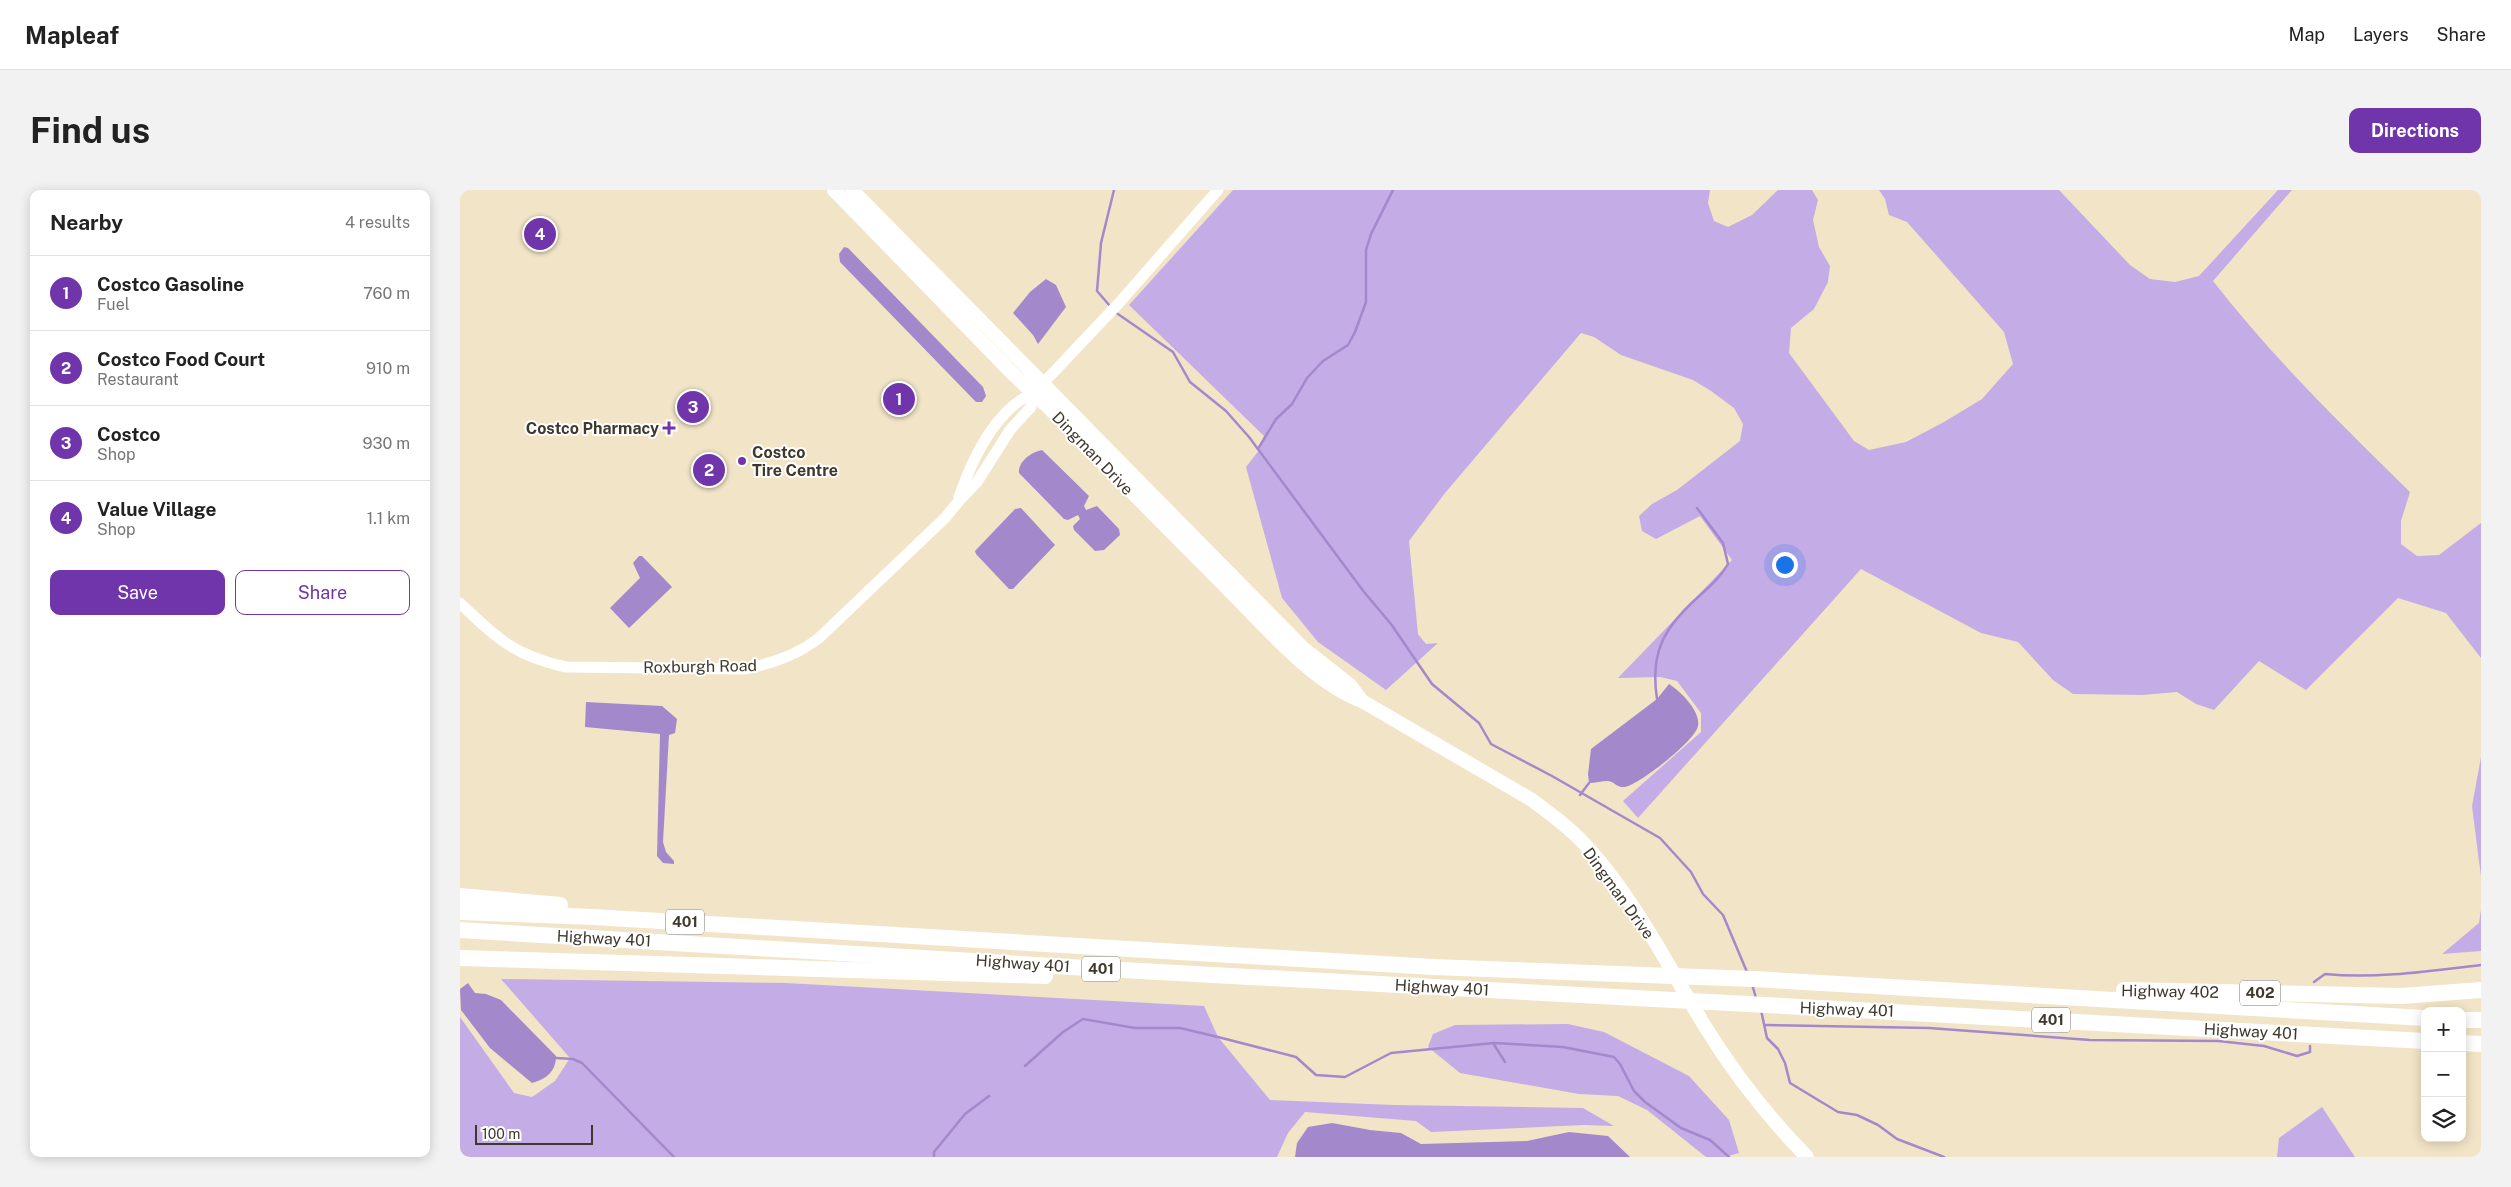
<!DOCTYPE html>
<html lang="en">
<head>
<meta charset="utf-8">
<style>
  :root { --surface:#fff; --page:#f2f2f2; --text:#222; --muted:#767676; --line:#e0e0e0; --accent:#7035ab }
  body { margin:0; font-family:"Public Sans",sans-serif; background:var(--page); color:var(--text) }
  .controls { position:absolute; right:15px; bottom:15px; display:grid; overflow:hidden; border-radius:10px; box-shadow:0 2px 12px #0003 }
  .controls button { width:45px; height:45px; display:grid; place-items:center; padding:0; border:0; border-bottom:1px solid var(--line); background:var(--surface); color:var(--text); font:25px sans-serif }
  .scale { position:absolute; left:15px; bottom:12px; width:118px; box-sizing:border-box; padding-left:5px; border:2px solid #3f392d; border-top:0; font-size:14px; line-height:18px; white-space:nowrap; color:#3f392d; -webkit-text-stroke:4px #fff; paint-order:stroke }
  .you { position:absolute; left:1324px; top:374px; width:18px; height:18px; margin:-12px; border:4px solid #fff; border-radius:50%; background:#1a73e8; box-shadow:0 0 0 8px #1a73e833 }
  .badge { display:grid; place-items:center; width:32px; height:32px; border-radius:50%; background:var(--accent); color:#fff; font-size:16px; font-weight:700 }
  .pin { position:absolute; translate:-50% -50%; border:2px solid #fff; box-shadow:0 1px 5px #0006 }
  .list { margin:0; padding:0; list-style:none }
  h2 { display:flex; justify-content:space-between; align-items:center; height:65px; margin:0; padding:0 20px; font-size:21px }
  h2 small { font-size:16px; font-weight:400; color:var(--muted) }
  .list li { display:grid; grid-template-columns:32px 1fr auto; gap:15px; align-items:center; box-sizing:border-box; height:75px; padding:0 20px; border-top:1px solid var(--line) }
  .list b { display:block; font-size:19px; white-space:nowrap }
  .list p { margin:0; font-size:16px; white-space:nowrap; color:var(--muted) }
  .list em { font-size:16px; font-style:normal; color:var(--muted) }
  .actions { display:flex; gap:10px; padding:15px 20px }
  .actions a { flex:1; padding:11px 0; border:1px solid var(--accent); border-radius:10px; text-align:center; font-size:18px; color:var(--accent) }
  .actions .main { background:var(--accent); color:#fff }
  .icon { flex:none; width:28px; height:28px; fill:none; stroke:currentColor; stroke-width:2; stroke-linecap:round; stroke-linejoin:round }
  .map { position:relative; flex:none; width:2021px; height:967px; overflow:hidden; border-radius:10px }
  header { display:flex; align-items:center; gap:30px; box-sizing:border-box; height:70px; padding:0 25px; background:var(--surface); border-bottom:1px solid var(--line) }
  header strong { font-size:24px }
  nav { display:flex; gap:28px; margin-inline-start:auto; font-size:18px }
  .intro { display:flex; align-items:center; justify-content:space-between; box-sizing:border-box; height:120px; padding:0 30px }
  h1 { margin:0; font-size:35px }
  .button { padding:12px 22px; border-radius:10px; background:var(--accent); color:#fff; font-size:18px; font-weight:700 }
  main { display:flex; gap:30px; padding:0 30px }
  aside { flex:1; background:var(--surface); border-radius:10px; box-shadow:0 2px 12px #0003 }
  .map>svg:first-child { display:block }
  .green { fill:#c4ace6 }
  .water { fill:#a488cc }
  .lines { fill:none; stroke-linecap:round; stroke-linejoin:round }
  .stream { stroke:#a488cc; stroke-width:2.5 }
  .minor { stroke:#fff; stroke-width:11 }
  .major { stroke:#fff; stroke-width:14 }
  .highway { stroke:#fff; stroke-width:16 }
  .poi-dot { fill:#7035ab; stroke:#fff; stroke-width:2 }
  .labels { text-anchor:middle; stroke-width:4; stroke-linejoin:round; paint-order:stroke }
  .shield { fill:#fff; stroke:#79746c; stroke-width:1 }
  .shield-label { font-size:15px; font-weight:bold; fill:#3f392d }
  .poi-label { font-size:16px; font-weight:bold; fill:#3f392d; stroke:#fff; text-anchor:end }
  .street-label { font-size:16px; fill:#3f392d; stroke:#fff }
</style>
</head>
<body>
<header>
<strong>Mapleaf</strong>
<nav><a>Map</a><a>Layers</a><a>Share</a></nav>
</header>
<div class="intro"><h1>Find us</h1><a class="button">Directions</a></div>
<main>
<aside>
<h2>Nearby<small>4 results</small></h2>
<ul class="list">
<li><span class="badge">1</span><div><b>Costco Gasoline</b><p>Fuel</p></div><em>760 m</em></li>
<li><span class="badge">2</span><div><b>Costco Food Court</b><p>Restaurant</p></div><em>910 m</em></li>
<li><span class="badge">3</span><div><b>Costco</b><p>Shop</p></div><em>930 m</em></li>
<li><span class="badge">4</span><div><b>Value Village</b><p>Shop</p></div><em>1.1 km</em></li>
</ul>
<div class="actions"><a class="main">Save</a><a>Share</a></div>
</aside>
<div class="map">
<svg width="2021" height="967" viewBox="0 0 2021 967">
  <rect width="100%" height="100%" fill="#f2e4c6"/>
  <!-- green -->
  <g class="green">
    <path d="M773,0H1250L1248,13L1254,31L1268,37L1292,25L1318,0H1352L1358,10L1353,30L1359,57L1370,76L1368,92L1354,119L1331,138L1329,163L1394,251L1409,260L1446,252L1484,232L1522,209L1553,174L1544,142L1447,32L1429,25L1425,9L1419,0H1599L1670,75L1690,89L1715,92L1739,86L1818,0H1832L1753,91C1812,167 1881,234 1950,302L1941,331V354L1957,366L1979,365L2021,333V468L1986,423L1938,408L1846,500L1799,471L1754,520L1736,514L1717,502L1682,505L1613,504L1593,490L1558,452L1521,443L1401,379L1178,628L1163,611L1241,542V523L1217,491L1200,487L1158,488L1272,370L1240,326L1196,349L1182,341L1179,326L1192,314L1217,300L1280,251L1283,234L1274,218L1251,201L1233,190L1161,165L1134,147L1121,143L985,303L949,351L958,444L966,454L978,453L926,500L858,452L822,408L786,277L800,259L804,246L669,115Z"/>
    <path d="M2021,567V687L2012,616Z"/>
    <path d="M2021,720V761L1982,764L2019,733Z"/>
    <path d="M41,789L326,793L744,816L758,847L810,910L934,915L1123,918L1154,936L1124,935L971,942L956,931L845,922L828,943L817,967H0V827L54,903L72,907L95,891L110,868Z"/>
    <path d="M1108,834L1144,842L1229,886L1269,930L1279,963L1265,967H1246L1187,920L1158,906L1119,904L1000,883L968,857L973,844L995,835Z"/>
    <path d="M1862,917L1895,967H1817L1819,948Z"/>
  </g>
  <!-- water -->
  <g class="water">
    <path d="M384,57L388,58L523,197L526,206L522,212H516L380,72L379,64Z"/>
    <path d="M586,89L596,95L606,117L578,154L573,145L553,123L570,102Z"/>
    <path d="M582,260L629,306L624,316L626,320L637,316L659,339L660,345L644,360L635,361L614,340L613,336L620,329L618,325L608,330L604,329L559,283C558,271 572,262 582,260Z"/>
    <path d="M561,318L595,355L553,399H549L516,364L515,361L555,319Z"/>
    <path d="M179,366H182L212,397L169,438L150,418L180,388L173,373Z"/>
    <path d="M1209,494C1220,501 1241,521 1238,536C1235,551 1180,594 1165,597C1157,598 1155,592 1148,591C1142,591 1135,593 1129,593L1128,584L1131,559L1197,509Z"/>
    <path d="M126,512L202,516L217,529L215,543L209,545L203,652L206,662L214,671V674L203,673L197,666L200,544L125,537Z"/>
    <path d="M8,793L15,803L26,804L41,810L96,866C96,882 86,889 72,893L30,858L1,820L0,799Z"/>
    <path d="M872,933L910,940L941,943L961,954L1067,951L1109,942L1148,946L1170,967H835L837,953L848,937Z"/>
  </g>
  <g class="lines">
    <!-- stream -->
    <g class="stream">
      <path d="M650,116L637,101L641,53L654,0"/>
      <path d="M655,122L713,162L730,192L766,221L789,247L904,402L931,434L972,494L1019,533L1031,554L1092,586L1200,648L1231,682L1243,704L1263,725L1287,782"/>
      <path d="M798,259L816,229L832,214L847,188L863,171L888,155L895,142L906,112V60L911,44L933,0"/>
      <path d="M1197,509C1190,463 1203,439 1237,408C1249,397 1260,388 1268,374L1263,353L1237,318"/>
      <path d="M1120,605L1129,593"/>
      <path d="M1854,792L1865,784C1917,789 1970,781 2021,775"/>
      <path d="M1292,794L1296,808"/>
      <path d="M1301,820L1307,848L1318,859L1325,873L1330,893L1378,922L1397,925L1418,935L1437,949L1484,967"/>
      <path d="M1305,835L1469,838L1630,850L1758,851L1804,856L1837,866L1850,862V856"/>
      <path d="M1033,853L1045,872"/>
      <path d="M96,868L113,869L122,873L214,967"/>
      <path d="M565,876L603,842L623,829L675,838H720L758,847L836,867L856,885L885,887L931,863L1034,853L1103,857L1154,867L1160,874L1174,901L1185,912L1221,938L1250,950L1269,967"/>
      <path d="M474,967V962L505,924L529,906"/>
    </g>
    <!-- minor -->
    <g class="minor">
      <path d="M499,307C512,270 535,219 574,203L659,113L758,0"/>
      <path d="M0,413C36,448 55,466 106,477L285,479C313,473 337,465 359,448L485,328L498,312L517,292L550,240L571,217L574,203"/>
    </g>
    <!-- major -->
    <g class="major">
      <path d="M374,0L554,185L590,219C649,279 707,338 766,397C804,435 853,493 902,511L1072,610C1092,625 1114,641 1130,660C1177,713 1209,778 1246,838C1275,885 1309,928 1347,967"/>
      <path d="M392,0L843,458L890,495L902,511"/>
    </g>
    <!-- highway -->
    <g class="highway">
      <path d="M0,706L100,715"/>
      <path d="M0,722L133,727L973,777L1294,789L1965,828"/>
      <path d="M0,740L644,779L1965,851"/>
      <path d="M0,768L585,786"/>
      <path d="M1664,800L1942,806L2021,800"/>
      <path d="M2002,830H2021"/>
      <path d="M2002,853L2021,854"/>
    </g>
  </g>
  <!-- markers -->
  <g class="poi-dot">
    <path d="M206.5 230.5h5v5h5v5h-5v5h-5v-5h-5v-5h5z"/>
    <circle cx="282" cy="271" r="5"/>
  </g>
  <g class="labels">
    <!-- shield labels -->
    <g class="shield">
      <rect x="206" y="719.5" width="38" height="25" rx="4"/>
      <rect x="622" y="766.5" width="38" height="25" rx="4"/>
      <rect x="1780" y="790.5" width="40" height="25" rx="4"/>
      <rect x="1572" y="817.5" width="38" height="25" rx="4"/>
    </g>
    <g class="shield-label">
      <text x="225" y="737">401</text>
      <text x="641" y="784">401</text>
      <text x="1800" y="808">402</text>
      <text x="1591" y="835">401</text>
    </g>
    <!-- poi labels -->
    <g class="poi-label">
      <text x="199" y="244">Costco Pharmacy</text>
      <text x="292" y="268" text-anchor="start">Costco<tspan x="292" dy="18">Tire Centre</tspan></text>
    </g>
    <!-- street labels -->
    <g class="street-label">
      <text transform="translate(633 263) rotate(46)" y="6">Dingman Drive</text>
      <text transform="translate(240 476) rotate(-1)" y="6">Roxburgh Road</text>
      <text transform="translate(1159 703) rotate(54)" y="6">Dingman Drive</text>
      <text transform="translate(144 748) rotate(3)" y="6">Highway 401</text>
      <text transform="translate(563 773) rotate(4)" y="6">Highway 401</text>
      <text transform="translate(982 797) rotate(3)" y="6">Highway 401</text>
      <text transform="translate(1710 801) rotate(1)" y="6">Highway 402</text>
      <text transform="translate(1387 819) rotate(2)" y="6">Highway 401</text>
      <text transform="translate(1791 841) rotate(3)" y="6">Highway 401</text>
    </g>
  </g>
</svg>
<div class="controls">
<button>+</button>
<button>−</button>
<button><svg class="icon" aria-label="layers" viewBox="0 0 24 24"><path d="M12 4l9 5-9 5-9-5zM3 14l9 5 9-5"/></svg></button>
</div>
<div class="scale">100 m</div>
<div class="you"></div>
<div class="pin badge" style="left:439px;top:209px">1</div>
<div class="pin badge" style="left:249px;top:280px">2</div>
<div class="pin badge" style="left:233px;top:217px">3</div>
<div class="pin badge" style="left:80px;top:44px">4</div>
</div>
</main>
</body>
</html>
